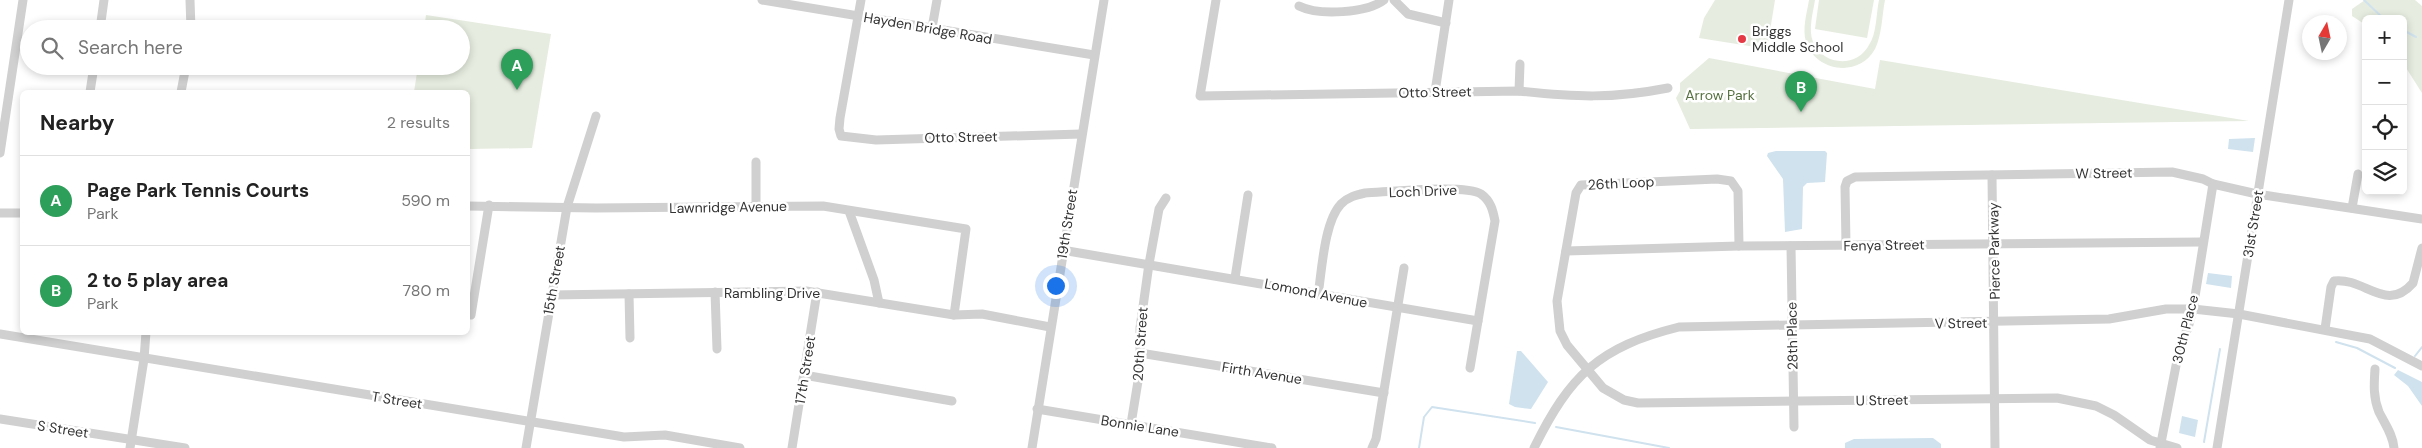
<!DOCTYPE html>
<html lang="en">
<head>
<meta charset="utf-8">
<style>
  :root { --surface:#fff; --page:#f6f6f6; --text:#222; --muted:#767676; --line:#e0e0e0; --accent:#2563eb }
  body { margin:0; font-family:"DM Sans",sans-serif; background:var(--page); color:var(--text) }
  .controls { position:absolute; right:15px; top:15px; display:grid; overflow:hidden; border-radius:8px; box-shadow:0 2px 8px #0003 }
  .controls button { width:45px; height:45px; display:grid; place-items:center; padding:0; border:0; border-bottom:1px solid var(--line); background:var(--surface); color:var(--text); font:25px sans-serif }
  .compass { position:absolute; left:2302px; top:15px; width:45px; height:45px; border-radius:50%; background:var(--surface); box-shadow:0 2px 8px #0003; rotate:9deg }
  .you { position:absolute; left:1055px; top:285px; width:18px; height:18px; margin:-12px; border:4px solid #fff; border-radius:50%; background:#1a73e8; box-shadow:0 0 0 8px #1a73e833 }
  .badge { display:grid; place-items:center; width:32px; height:32px; border-radius:50%; background:var(--accent); color:#fff; font-size:16px; font-weight:700 }
  .pin { position:absolute; translate:-50% -41px; filter:drop-shadow(0 1px 2px #0008) }
  .pin::after { content:''; position:absolute; top:26px; width:18px; height:15px; background:inherit; clip-path:polygon(0 0,100% 0,50% 100%) }
  .list { margin:0; padding:0; list-style:none }
  h2 { display:flex; justify-content:space-between; align-items:center; height:65px; margin:0; padding:0 20px; font-size:21px }
  h2 small { font-size:16px; font-weight:400; color:var(--muted) }
  .list li { display:grid; grid-template-columns:32px 1fr auto; gap:15px; align-items:center; box-sizing:border-box; height:90px; padding:0 20px; border-top:1px solid var(--line) }
  .list b { display:block; font-size:19px; white-space:nowrap }
  .list p { margin:0; font-size:16px; white-space:nowrap; color:var(--muted) }
  .list em { font-size:16px; font-style:normal; color:var(--muted) }
  .icon { flex:none; width:28px; height:28px; fill:none; stroke:currentColor; stroke-width:2; stroke-linecap:round; stroke-linejoin:round }
  .map { position:relative; flex:none; width:2422px; height:448px; overflow:hidden }
  .search { position:absolute; background:var(--surface); box-shadow:0 2px 8px #0003; left:20px; top:20px; width:450px; height:55px; display:flex; align-items:center; gap:12px; box-sizing:border-box; padding:0 18px; border-radius:28px; color:var(--muted); font-size:19px }
  .panel { position:absolute; background:var(--surface); box-shadow:0 2px 8px #0003; left:20px; top:90px; width:450px; height:245px; border-radius:8px }
  .map>svg:first-child { display:block }
  .green { fill:#e6ecdf }
  .water { fill:#cfe2ee }
  .lines { fill:none; stroke-linecap:round; stroke-linejoin:round }
  .stream { stroke:#cfe2ee; stroke-width:2 }
  .minor { stroke:#d0d0d0; stroke-width:9 }
  .poi-dot { fill:#e63946; stroke:#fff; stroke-width:2 }
  .labels { text-anchor:middle; stroke-width:5; stroke-linejoin:round; paint-order:stroke }
  .street-label { font-size:14px; fill:#333; stroke:#fff }
  .poi-label { font-size:14px; fill:#333; stroke:#fff; text-anchor:start }
  .park-label { font-size:14px; fill:#56703f; stroke:#fff }
</style>
</head>
<body>
<div class="map">
<svg width="2422" height="448" viewBox="0 0 2422 448">
  <rect width="100%" height="100%" fill="#fff"/>
  <!-- green -->
  <g class="green">
    <path d="M1715,0H1775L1768,43L1762,48L1699,38L1704,18Z"/>
    <path d="M1809,0H1815C1813,13 1808,29 1813,42C1823,66 1857,68 1869,45C1877,33 1876,14 1879,0H1885C1882,15 1882,35 1875,49C1859,78 1816,72 1806,42C1802,28 1807,13 1809,0Z"/>
    <path d="M1819,0H1874L1867,38L1815,29Z"/>
    <path d="M2365,0H2415L2422,6V93L2403,63V19H2366V25L2352,16V9Z"/>
    <path d="M426,15L551,34L532,148L468,149V92H414L418,66H461V29H424Z"/>
    <path d="M1709,58L1875,89L1880,60L2249,121L1690,129L1676,98L1680,91V83Z"/>
  </g>
  <!-- water -->
  <g class="water">
    <path d="M2255,138L2253,152L2228,149L2229,139Z"/>
    <path d="M1776,151H1825L1827,153L1825,182L1807,183L1803,187L1802,229L1785,232L1783,179L1767,156L1768,153Z"/>
    <path d="M2208,273L2232,276L2231,288L2206,284Z"/>
    <path d="M1517,351H1521L1548,382L1531,409L1515,407L1509,404Z"/>
    <path d="M2398,370L2422,382V406L2408,386L2394,375Z"/>
    <path d="M2182,416L2198,420L2195,437L2179,433Z"/>
    <path d="M1933,438L1941,444V448H1845V443L1854,439Z"/>
  </g>
  <g class="lines">
    <!-- stream -->
    <g class="stream">
      <path d="M2364,0L2384,19"/>
      <path d="M2403,30L2416,37"/>
      <path d="M2336,342L2357,348L2395,368"/>
      <path d="M2415,356L2422,347"/>
      <path d="M1556,427L1669,448"/>
      <path d="M2204,442L2220,349"/>
      <path d="M1419,448L1424,417L1432,407L1535,423"/>
    </g>
    <!-- minor -->
    <g class="minor">
      <path d="M190,0L191,29"/>
      <path d="M762,0L1094,55"/>
      <path d="M861,0L840,118L839,129L841,136L876,140L1081,134"/>
      <path d="M1216,0L1200,96L1519,91C1575,97 1612,99 1668,88"/>
      <path d="M1394,0L1408,14L1446,23"/>
      <path d="M1299,6C1319,16 1367,13 1384,0"/>
      <path d="M932,28L937,0"/>
      <path d="M100,29L104,0"/>
      <path d="M1519,91L1520,64"/>
      <path d="M90,92L94,66"/>
      <path d="M181,92L186,66"/>
      <path d="M1435,92L1449,0"/>
      <path d="M0,153L23,0"/>
      <path d="M756,162V206"/>
      <path d="M1992,175L1995,448"/>
      <path d="M468,206L596,208L823,206L966,229L954,315"/>
      <path d="M2352,208L2358,174"/>
      <path d="M849,211L874,280L879,303"/>
      <path d="M0,213H22"/>
      <path d="M1846,245L1845,187L1847,181L1855,177L2172,172L2203,179L2213,184L2257,194L2422,219"/>
      <path d="M1739,246L1738,191L1731,181L1717,179L1581,185L1576,193L1557,301L1560,331L1567,345L1603,388L1624,400L1638,403L2057,398L2096,406L2114,415L2150,440L2177,448"/>
      <path d="M1791,246L1794,427"/>
      <path d="M1062,250L1478,321"/>
      <path d="M1566,251L1739,246L2202,242"/>
      <path d="M1235,278L1248,195"/>
      <path d="M715,292L717,349"/>
      <path d="M629,294L630,338"/>
      <path d="M551,295L806,291L954,315L982,314L1050,327"/>
      <path d="M1318,295C1322,270 1324,222 1341,204C1348,197 1356,195 1365,193C1388,192 1466,184 1481,194C1491,201 1493,211 1495,221L1470,368"/>
      <path d="M471,315L489,205"/>
      <path d="M2325,329L2331,287L2334,281C2365,277 2386,314 2413,283L2422,248"/>
      <path d="M0,334L624,437L665,435L740,448"/>
      <path d="M1140,353L1384,393"/>
      <path d="M2375,369C2374,384 2373,397 2379,412C2385,424 2393,435 2394,448"/>
      <path d="M804,375L952,401"/>
      <path d="M1037,409L1272,448"/>
      <path d="M0,419L185,448"/>
      <path d="M1131,424L1140,369V328L1149,264L1159,209L1166,198"/>
      <path d="M130,448L144,359L146,332"/>
      <path d="M526,448L567,207L596,116"/>
      <path d="M792,448L817,292"/>
      <path d="M1032,448L1104,0"/>
      <path d="M1372,448L1376,439L1404,268"/>
      <path d="M1534,448C1570,375 1599,347 1679,327L2109,319L2166,309H2193L2239,314L2370,339L2422,366"/>
      <path d="M2160,448L2180,345L2188,328L2193,309L2213,184"/>
      <path d="M2217,448L2289,0"/>
    </g>
  </g>
  <!-- markers -->
  <circle class="poi-dot" cx="1742" cy="39" r="5"/>
  <g class="labels">
    <!-- street labels -->
    <g class="street-label">
      <text transform="translate(928 28) rotate(10)" y="5">Hayden Bridge Road</text>
      <text transform="translate(1435 92) rotate(-1)" y="5">Otto Street</text>
      <text transform="translate(961 137) rotate(-1)" y="5">Otto Street</text>
      <text transform="translate(2104 173) rotate(-1)" y="5">W Street</text>
      <text transform="translate(1621 183) rotate(-3)" y="5">26th Loop</text>
      <text transform="translate(1423 191) rotate(-2)" y="5">Loch Drive</text>
      <text transform="translate(728 207) rotate(-1)" y="5">Lawnridge Avenue</text>
      <text transform="translate(1067 224) rotate(-81)" y="5">19th Street</text>
      <text transform="translate(2253 224) rotate(-81)" y="5">31st Street</text>
      <text transform="translate(1884 245) rotate(-1)" y="5">Fenya Street</text>
      <text transform="translate(1994 251) rotate(-91)" y="5">Pierce Parkway</text>
      <text transform="translate(554 280) rotate(-80)" y="5">15th Street</text>
      <text x="772" y="298">Rambling Drive</text>
      <text transform="translate(1316 293) rotate(11)" y="5">Lomond Avenue</text>
      <text transform="translate(1961 323) rotate(-1)" y="5">V Street</text>
      <text transform="translate(2185 329) rotate(-76)" y="5">30th Place</text>
      <text transform="translate(1792 336) rotate(-91)" y="5">28th Place</text>
      <text transform="translate(1140 344) rotate(-86)" y="5">20th Street</text>
      <text transform="translate(805 370) rotate(-81)" y="5">17th Street</text>
      <text transform="translate(1262 373) rotate(9)" y="5">Firth Avenue</text>
      <text transform="translate(397 400) rotate(9)" y="5">T Street</text>
      <text transform="translate(1882 400) rotate(-1)" y="5">U Street</text>
      <text transform="translate(1140 426) rotate(9)" y="5">Bonnie Lane</text>
      <text transform="translate(63 429) rotate(9)" y="5">S Street</text>
    </g>
    <!-- poi labels -->
    <g class="poi-label">
      <text x="1752" y="36">Briggs<tspan x="1752" dy="16">Middle School</tspan></text>
    </g>
    <!-- park labels -->
    <g class="park-label">
      <text x="1720" y="100">Arrow Park</text>
    </g>
  </g>
</svg>
<div class="controls">
<button>+</button>
<button>−</button>
<button><svg class="icon" aria-label="locate" viewBox="0 0 24 24"><circle cx="12" cy="12" r="6"/><path d="M12 2v4M12 18v4M2 12h4M18 12h4"/></svg></button>
<button><svg class="icon" aria-label="layers" viewBox="0 0 24 24"><path d="M12 4l9 5-9 5-9-5zM3 14l9 5 9-5"/></svg></button>
</div>
<svg class="compass" viewBox="-18 -18 36 36"><path d="M0-13l5 13h-10z" fill="#e53935"/><path d="M0 13l5-13h-10z" fill="#767676"/></svg>
<div class="you"></div>
<div class="pin badge" style="left:517px;top:90px;background:#2e9e5b">A</div>
<div class="pin badge" style="left:1801px;top:112px;background:#2e9e5b">B</div>
<div class="search"><svg class="icon" aria-label="search" viewBox="0 0 24 24"><circle cx="10" cy="10" r="6"/><path d="M15 15l6 6"/></svg>Search here</div>
<section class="panel">
<h2>Nearby<small>2 results</small></h2>
<ul class="list">
<li><span class="badge" style="background:#2e9e5b">A</span><div><b>Page Park Tennis Courts</b><p>Park</p></div><em>590 m</em></li>
<li><span class="badge" style="background:#2e9e5b">B</span><div><b>2 to 5 play area</b><p>Park</p></div><em>780 m</em></li>
</ul>
</section>
</div>
</body>
</html>
